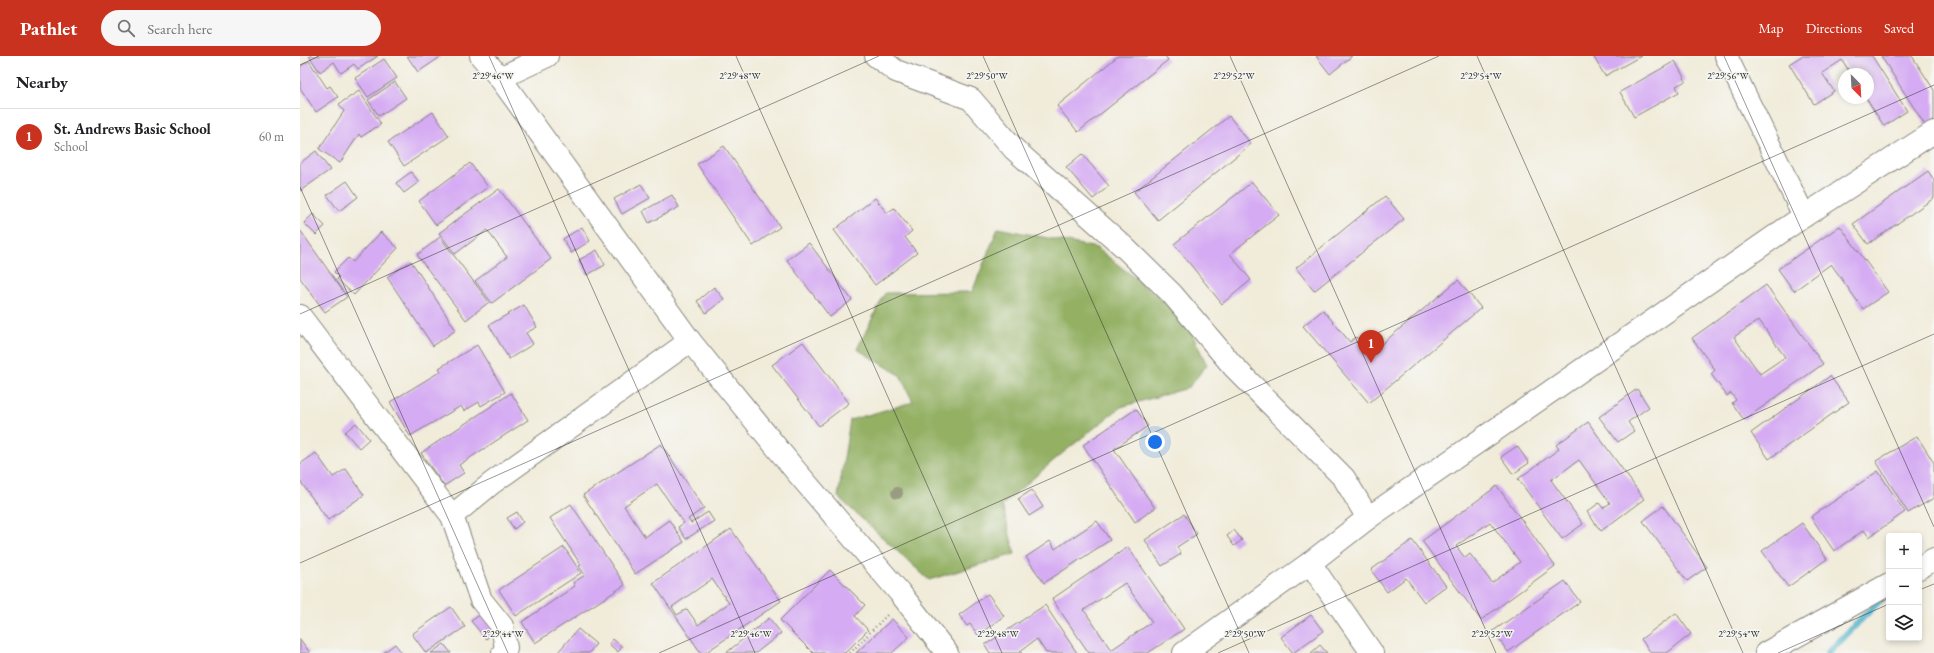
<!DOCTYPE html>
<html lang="en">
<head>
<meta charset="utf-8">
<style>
  :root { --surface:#fff; --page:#f6f6f6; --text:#202124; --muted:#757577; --line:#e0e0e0; --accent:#c8321e }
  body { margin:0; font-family:"EB Garamond",serif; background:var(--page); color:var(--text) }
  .controls { position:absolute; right:12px; bottom:12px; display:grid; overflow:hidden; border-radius:4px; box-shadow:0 2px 6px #0003 }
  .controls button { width:36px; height:36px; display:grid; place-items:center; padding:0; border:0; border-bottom:1px solid var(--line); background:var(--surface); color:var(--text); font:20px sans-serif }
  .compass { position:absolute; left:1538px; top:12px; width:36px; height:36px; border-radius:50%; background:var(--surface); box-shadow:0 2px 6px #0003; rotate:156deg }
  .you { position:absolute; left:855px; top:386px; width:14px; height:14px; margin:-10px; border:3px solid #fff; border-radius:50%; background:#1a73e8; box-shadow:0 0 0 6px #1a73e833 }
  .badge { display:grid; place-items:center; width:26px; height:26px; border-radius:50%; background:var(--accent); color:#fff; font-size:13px; font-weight:700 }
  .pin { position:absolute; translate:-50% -33px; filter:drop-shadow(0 1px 2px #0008) }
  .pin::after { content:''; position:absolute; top:21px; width:14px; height:12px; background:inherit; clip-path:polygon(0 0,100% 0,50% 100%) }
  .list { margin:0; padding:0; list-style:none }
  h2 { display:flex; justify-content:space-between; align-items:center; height:52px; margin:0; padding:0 16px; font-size:17px }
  h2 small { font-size:13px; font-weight:400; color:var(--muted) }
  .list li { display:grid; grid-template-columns:26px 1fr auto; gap:12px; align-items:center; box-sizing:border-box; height:56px; padding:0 16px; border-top:1px solid var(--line) }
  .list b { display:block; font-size:15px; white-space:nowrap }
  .list p { margin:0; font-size:13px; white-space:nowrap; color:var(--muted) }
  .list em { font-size:13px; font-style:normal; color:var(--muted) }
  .icon { flex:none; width:22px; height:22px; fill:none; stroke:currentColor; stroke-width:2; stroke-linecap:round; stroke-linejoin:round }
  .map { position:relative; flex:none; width:1634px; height:597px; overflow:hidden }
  header { display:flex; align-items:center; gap:24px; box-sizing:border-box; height:56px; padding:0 20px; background:var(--accent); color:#fff }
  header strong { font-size:19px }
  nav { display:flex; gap:22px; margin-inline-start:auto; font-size:14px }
  .search { width:280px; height:36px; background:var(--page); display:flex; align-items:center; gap:10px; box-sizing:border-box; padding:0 14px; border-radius:22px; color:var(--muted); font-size:15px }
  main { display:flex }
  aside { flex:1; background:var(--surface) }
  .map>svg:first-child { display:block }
  .forest { fill:#93b063; stroke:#586640 }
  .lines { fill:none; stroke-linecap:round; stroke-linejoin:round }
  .stream { stroke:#49afc9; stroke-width:7 }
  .building { fill:#d5acf3; fill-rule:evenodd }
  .street-casing { stroke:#86847b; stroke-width:24 }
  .path { stroke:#86847b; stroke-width:2.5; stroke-dasharray:1 3; stroke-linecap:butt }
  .street { stroke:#fff; stroke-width:22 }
  .tree { fill:#9a9c82 }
  .ticks { fill:none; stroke:#1c1c1c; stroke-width:1; stroke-opacity:0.45 }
  .ticks-label { font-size:10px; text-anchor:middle; fill:#1c1c1c; stroke:#f6f6f2; stroke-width:3; stroke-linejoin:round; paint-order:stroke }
</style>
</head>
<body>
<header>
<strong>Pathlet</strong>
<div class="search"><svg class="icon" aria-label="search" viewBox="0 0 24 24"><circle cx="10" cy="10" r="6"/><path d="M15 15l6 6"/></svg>Search here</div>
<nav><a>Map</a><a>Directions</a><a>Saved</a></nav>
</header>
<main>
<aside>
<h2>Nearby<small></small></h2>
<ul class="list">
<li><span class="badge">1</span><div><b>St. Andrews Basic School</b><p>School</p></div><em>60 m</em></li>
</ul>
</aside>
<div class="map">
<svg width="1634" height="597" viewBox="0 0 1634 597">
  <rect width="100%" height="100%" fill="#f6f6f2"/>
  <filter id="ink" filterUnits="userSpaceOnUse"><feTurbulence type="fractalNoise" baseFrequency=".025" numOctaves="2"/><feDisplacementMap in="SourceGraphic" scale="8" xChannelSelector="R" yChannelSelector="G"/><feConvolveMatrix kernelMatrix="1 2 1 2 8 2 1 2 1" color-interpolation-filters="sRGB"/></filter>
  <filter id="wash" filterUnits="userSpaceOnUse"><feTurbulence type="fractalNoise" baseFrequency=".012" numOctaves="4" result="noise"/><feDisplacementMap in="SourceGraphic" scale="16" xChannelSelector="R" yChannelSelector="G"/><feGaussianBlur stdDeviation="0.9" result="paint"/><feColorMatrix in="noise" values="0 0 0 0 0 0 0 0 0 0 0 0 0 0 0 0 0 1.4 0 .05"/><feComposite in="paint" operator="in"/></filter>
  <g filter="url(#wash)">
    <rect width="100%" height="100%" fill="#f1ecda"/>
    <!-- forest -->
    <path class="forest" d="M698,172L797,192L884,261L907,309L888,332L821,351L759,400L702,449L715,498L629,524L538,441L550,364L613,346L600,319L557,293L585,237L672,236Z"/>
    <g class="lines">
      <!-- stream -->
      <path class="stream" d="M1528,597L1582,542"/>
    </g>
    <g id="blocks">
      <!-- building -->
      <g class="building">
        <path d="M9,0H78L58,13L54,8L41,17L34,6L20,16Z"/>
        <path d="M107,0H142L118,16Z"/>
        <path d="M818,0H865L868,4L778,76L757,50Z"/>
        <path d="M1016,0H1052L1030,18Z"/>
        <path d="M1293,0H1341L1305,20Z"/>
        <path d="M1502,0H1572L1607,55L1584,70L1566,42H1568V18H1551L1542,4L1522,17L1534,35L1514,48L1489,8Z"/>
        <path d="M1581,0H1612L1634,34V63L1625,69Z"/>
        <path d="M84,3L97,22L68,41L55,22Z"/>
        <path d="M9,5L27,32L30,30L38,41L16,56L0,32V11Z"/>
        <path d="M1375,5L1386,25L1376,30L1379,36L1334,61L1320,36Z"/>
        <path d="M95,26L106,42L79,60L68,44Z"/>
        <path d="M59,35L81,68L61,81L59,78L40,107L19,93L44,55L39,48Z"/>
        <path d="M133,56L149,80L104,110L88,86Z"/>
        <path d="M929,60L951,88L858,164L834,136Z"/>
        <path d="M424,90L480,171L453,190L397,108Z"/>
        <path d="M16,95L30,114L0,135V107Z"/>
        <path d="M782,98L809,130L793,143L766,111Z"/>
        <path d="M170,107L188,131L136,169L119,145Z"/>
        <path d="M1628,115L1634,124V142L1568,188L1553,168Z"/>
        <path d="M111,116L119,126L104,137L96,127Z"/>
        <path d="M47,125L58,141L39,155L27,139Z"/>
        <path d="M952,126L979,159L930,198L951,224L922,248L874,188Z"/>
        <path d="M341,128L350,142L322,158L314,143Z"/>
        <path d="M199,133L251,203L192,247L175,225L207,201L187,174L155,198L139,177Z"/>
        <path d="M372,139L379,151L349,167L343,155Z"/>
        <path d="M1085,140L1104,163L1014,235L996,212Z"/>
        <path d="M575,142L587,157L594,152L612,175L605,181L617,197L575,229L534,174Z"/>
        <path d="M13,158L25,170L16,179L4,167Z"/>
        <path d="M1540,170L1588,236L1563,253L1531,208L1494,235L1478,213Z"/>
        <path d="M282,171L290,185L271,197L263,183Z"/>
        <path d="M0,174L47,241L25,256L0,222Z"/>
        <path d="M81,176L98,192L54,239L37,223L39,221L34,216L48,202L53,206Z"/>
        <path d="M140,181L189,246L166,264L117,199Z"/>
        <path d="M509,187L552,244L530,261L487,204Z"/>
        <path d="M297,194L305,209L287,219L279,204Z"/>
        <path d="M111,205L156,274L133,290L87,221Z"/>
        <path d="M1158,224L1181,252L1069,347L1003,270L1023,254L1050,286L1056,281L1071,297Z"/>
        <path d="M1466,229L1523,308L1444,364L1432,347L1436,344L1431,337L1427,340L1411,318L1415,314L1392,282ZM1459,264L1485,301L1460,318L1434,281Z"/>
        <path d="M414,231L424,243L406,257L397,245Z"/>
        <path d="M224,249L237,271L226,277L233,288L209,303L189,269Z"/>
        <path d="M503,286L549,347L519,370L472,309Z"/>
        <path d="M177,289L205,336L181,350L179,346L164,355L161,350L110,380L90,346L141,315L139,312Z"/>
        <path d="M1530,320L1549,346L1469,403L1451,377Z"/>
        <path d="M1337,333L1349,351L1328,366L1334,375L1318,386L1299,361Z"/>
        <path d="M211,337L228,364L159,409L164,417L144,430L121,397Z"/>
        <path d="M836,353L848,370L814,393L855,452L835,466L783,389Z"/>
        <path d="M1288,366L1344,443L1301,475L1287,456L1299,447L1303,452L1310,447L1279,404L1251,424L1283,468L1262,483L1218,423L1259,393L1256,389Z"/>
        <path d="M56,367L69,383L59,392L45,376Z"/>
        <path d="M1617,380L1634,407V442L1608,457L1576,405Z"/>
        <path d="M361,388L404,452L388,463L391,467L408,456L414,465L386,483L378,471L384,467L357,428L324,450L345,481L369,464L384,486L335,518L283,439Z"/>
        <path d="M1217,390L1229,407L1213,418L1201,401Z"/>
        <path d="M16,397L33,421L46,413L64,439L28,464L0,425V408Z"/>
        <path d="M1578,415L1605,456L1569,481L1564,474L1534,495L1511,461Z"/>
        <path d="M1197,430L1255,510L1181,564L1122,485ZM1190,466L1220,506L1192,527L1170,498L1165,502L1156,490Z"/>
        <path d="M732,434L743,451L729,460L718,443Z"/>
        <path d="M271,448L325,529L235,587L222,566L275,530L273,527L285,519L279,510L281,509L250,462Z"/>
        <path d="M1363,450L1407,511L1387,525L1343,465Z"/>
        <path d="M217,456L223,466L214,473L207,462Z"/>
        <path d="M884,458L897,478L877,491L881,498L862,510L845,484Z"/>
        <path d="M797,465L810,484L744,527L726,501L750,485L755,493Z"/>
        <path d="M1502,467L1527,503L1488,531L1462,495Z"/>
        <path d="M431,473L481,545L405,597H401L353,527ZM412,523L429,547L398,569L387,553L377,559L372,551Z"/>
        <path d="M934,474L942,484L934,490L927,480Z"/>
        <path d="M1112,484L1146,530L1124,546L1106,522L1087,536L1071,514Z"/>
        <path d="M264,491L281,517L216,560L199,534Z"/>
        <path d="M828,491L884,573L848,597H789L752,543ZM825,527L852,566L811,594L784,554Z"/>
        <path d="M530,514L565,549L555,560L568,574L545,597H513L480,564Z"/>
        <path d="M1265,525L1280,546L1208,596L1193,575Z"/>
        <path d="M688,538L704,560L678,579L670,568L667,570L659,559Z"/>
        <path d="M745,549L777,597H746L737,583L720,595L722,597H690L685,589Z"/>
        <path d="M151,551L165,571L126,597L112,578Z"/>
        <path d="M1376,557L1391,578L1367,597H1351L1341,583Z"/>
        <path d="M181,558L196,575L186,583L171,565Z"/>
        <path d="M1011,559L1023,575L993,597L981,581Z"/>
        <path d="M469,562L481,577L456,597H426Z"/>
        <path d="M592,563L609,581L592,597H556Z"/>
        <path d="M278,573L296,588L289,597H257Z"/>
        <path d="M0,583L10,597H0Z"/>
        <path d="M313,583L322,591L318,596L309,588Z"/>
        <path d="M95,588L102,597H83Z"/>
        <path d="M144,588L151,597H131Z"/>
        <path d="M1020,589L1027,597H1011Z"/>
      </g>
    </g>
  </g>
  <g filter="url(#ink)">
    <use href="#blocks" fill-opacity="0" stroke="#86847b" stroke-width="1"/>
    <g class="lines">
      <defs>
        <g id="street">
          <path d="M181,0L200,22L390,285L495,414L600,537L647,597"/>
          <path d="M576,0L596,15L671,43L714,93L823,190L872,238L933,310L1044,422L1068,462"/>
          <path d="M1426,0L1504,160"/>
          <path d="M200,22L247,0"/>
          <path d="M0,260L152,460"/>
          <path d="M1010,507L1072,597"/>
          <path d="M1619,512L1634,503"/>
          <path d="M203,597L206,592L202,570L181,544L152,460L192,427L390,285"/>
          <path d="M884,597L1010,507L1068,462L1504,160L1634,76"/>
          <path d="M1466,597L1589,528"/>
        </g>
      </defs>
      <!-- street casing -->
      <use href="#street" class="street-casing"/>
      <!-- path -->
      <path class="path" d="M550,597L588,558"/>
      <!-- street -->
      <use href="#street" class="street"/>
    </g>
    <!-- trees -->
    <circle class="tree" cx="597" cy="437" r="6"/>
  </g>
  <!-- ticks -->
  <path class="ticks" d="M189,0L455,597M436,0L702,597M683,0L949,597M930,0L1196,597M1177,0L1443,597M1424,0L1634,471M0,9L19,0M0,131L208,597M0,258L579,0M0,507L1139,0M1619,534L1634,528M359,597L1634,29M918,597L1634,278M1478,597L1589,548"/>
  <g class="ticks-label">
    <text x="193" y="23">2°29'46"W</text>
    <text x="440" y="23">2°29'48"W</text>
    <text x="687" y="23">2°29'50"W</text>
    <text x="934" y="23">2°29'52"W</text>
    <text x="1181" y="23">2°29'54"W</text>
    <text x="1428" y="23">2°29'56"W</text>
    <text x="203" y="581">2°29'44"W</text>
    <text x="451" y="581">2°29'46"W</text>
    <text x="698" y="581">2°29'48"W</text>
    <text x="945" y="581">2°29'50"W</text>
    <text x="1192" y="581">2°29'52"W</text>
    <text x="1439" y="581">2°29'54"W</text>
  </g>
</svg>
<div class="controls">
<button>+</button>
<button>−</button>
<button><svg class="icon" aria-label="layers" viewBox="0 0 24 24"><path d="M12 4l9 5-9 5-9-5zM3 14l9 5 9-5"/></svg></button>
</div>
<svg class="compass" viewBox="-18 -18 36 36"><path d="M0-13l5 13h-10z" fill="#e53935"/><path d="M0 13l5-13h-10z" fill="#757577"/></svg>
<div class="you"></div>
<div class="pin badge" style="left:1071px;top:307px">1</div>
</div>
</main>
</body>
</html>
